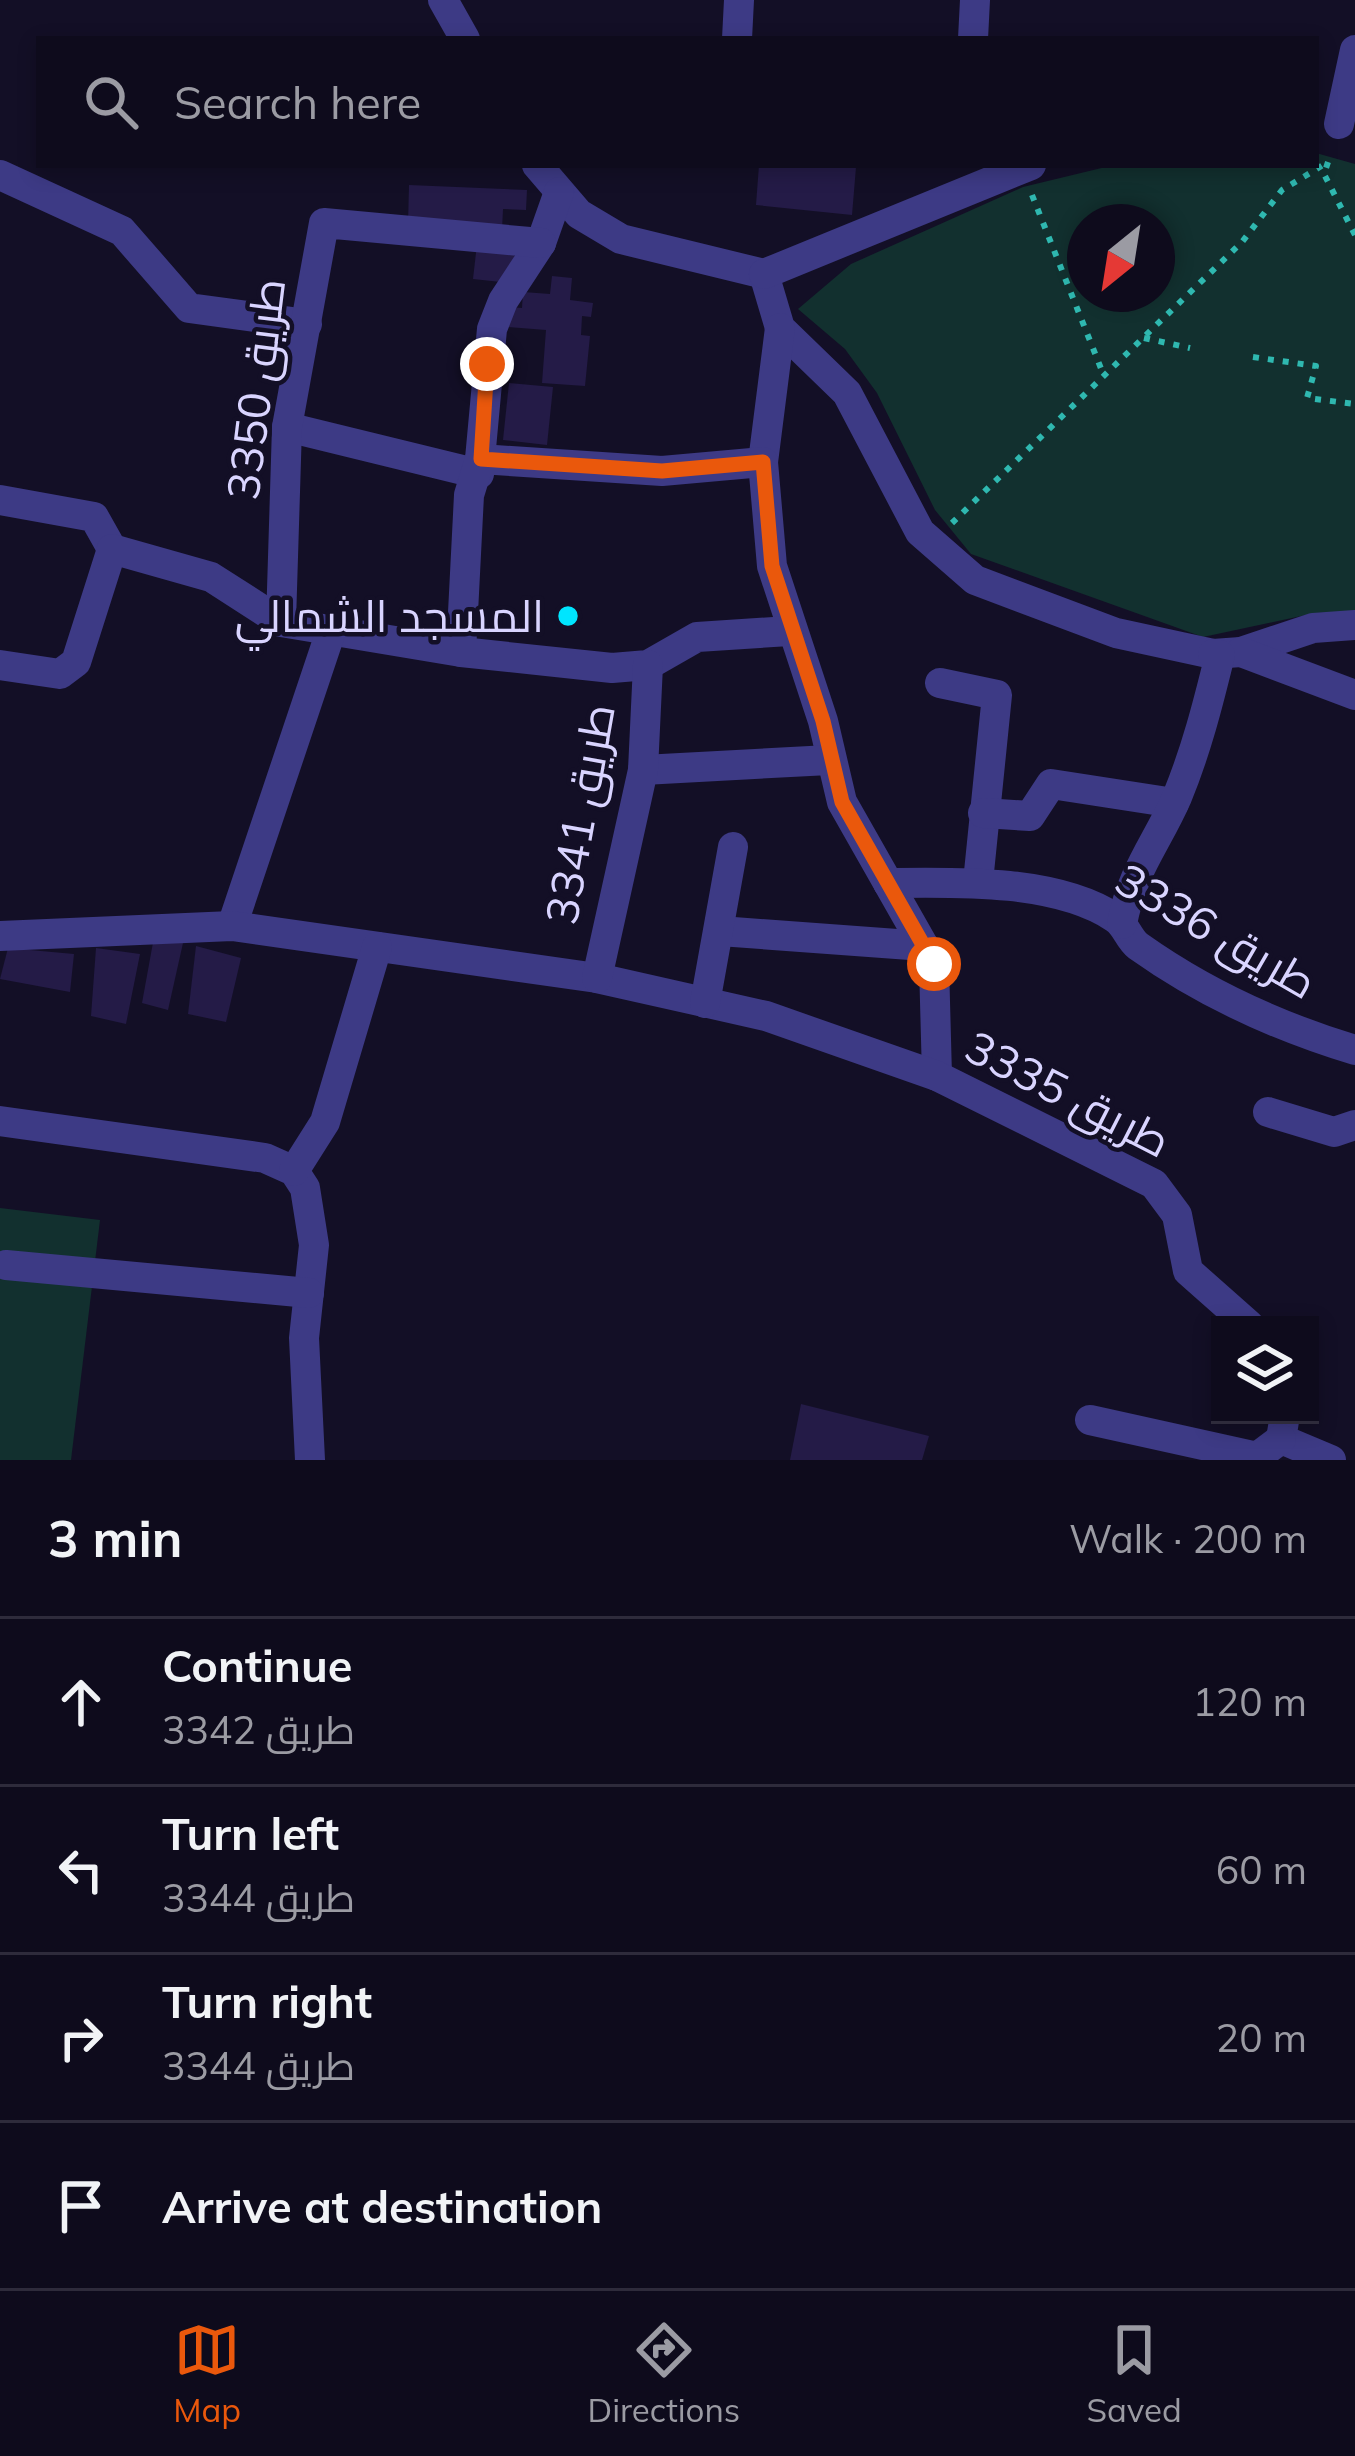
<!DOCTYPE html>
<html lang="en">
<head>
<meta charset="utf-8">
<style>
  :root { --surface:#0e0b1c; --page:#171425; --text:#f1f3f6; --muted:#9b9ba3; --line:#2e2b3b; --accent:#ea580c }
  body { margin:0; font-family:Mulish,Cairo,sans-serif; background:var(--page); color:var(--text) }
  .controls { position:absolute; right:36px; bottom:36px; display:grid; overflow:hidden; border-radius:0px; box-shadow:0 6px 18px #0003 }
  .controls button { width:108px; height:108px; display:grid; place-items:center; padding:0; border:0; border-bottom:3px solid var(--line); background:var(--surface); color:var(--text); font:60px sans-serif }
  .compass { position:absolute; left:1067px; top:204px; width:108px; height:108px; border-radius:50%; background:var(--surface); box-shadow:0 6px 18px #0003; rotate:210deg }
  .stop { position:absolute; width:36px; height:36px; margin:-27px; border:9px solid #ea580c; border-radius:50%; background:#fff }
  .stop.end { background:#ea580c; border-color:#fff; box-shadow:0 3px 12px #0008 }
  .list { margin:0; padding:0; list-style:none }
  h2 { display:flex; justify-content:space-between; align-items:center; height:156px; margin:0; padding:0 48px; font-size:51px }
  h2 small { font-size:39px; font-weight:400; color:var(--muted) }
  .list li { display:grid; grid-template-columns:78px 1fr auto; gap:36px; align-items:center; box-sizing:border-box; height:168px; padding:0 48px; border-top:3px solid var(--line) }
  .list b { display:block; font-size:45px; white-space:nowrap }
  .list p { margin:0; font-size:39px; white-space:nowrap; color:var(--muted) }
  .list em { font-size:39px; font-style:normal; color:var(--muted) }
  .icon { flex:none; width:66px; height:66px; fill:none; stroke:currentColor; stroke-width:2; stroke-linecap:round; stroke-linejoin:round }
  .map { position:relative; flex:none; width:1355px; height:1460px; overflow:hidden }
  .search { position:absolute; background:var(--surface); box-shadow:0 6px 18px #0003; left:36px; right:36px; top:36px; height:132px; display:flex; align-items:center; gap:30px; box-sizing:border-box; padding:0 42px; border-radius:0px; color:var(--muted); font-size:45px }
  .sheet { height:828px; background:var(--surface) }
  nav { display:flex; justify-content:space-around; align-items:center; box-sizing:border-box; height:168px; border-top:3px solid var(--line); background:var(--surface); font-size:33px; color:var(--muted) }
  nav a { display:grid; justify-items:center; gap:6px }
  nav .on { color:var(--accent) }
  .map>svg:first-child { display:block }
  .green { fill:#12302f; fill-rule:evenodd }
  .building { fill:#241b47 }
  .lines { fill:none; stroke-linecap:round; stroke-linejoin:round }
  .path { stroke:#2fb8b0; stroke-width:6; stroke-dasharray:6 9; stroke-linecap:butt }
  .minor { stroke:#3d3a85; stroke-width:30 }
  .route { stroke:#ea580c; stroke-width:15 }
  .poi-dot { fill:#00e5ff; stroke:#130f26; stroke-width:4.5 }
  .labels { text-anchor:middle; stroke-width:9; stroke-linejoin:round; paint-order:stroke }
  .street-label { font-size:45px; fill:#d9d4ff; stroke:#130f26 }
  .poi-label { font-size:45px; fill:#d9d4ff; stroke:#130f26; text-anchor:end }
</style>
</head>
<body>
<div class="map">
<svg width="1355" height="1460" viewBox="0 0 1355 1460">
  <rect width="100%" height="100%" fill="#130f26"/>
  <!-- green -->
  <g class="green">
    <path d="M1316,153L1355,164V612L1315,613L1203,637L971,554L935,510L877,393L845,349L798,309L851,264L1023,187L1114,165H1316ZM1085,222H1157V294H1085Z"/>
    <path d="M0,1208L100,1220L71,1460H0Z"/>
  </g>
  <!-- building -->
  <g class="building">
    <path d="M759,165L856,167L852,215L756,205Z"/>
    <path d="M409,185L527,190L526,210L503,209L502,230L408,225Z"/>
    <path d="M477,244L515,249L511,283L473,279Z"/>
    <path d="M552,276L572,278L570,300L593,303L591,317L582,316L581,335L590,336L585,386L542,383L546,330L508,327L510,307L522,308L523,292L550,294Z"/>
    <path d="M509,383L553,387L547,445L503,440Z"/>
    <path d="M154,937L183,943L168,1010L142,1003Z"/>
    <path d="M196,946L241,958L226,1022L188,1014Z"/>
    <path d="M8,948L74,954L70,992L0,979Z"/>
    <path d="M96,948L140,954L126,1024L91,1016Z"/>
    <path d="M801,1404L929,1436L922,1460H790Z"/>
  </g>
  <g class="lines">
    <!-- path -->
    <g class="path">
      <path d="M1328,162L1324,174L1355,235"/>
      <path d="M1032,195L1104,376"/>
      <path d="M1144,338L1190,348"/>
      <path d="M1253,357L1316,366L1307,398L1355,404"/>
      <path d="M952,523L1242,242L1282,190L1328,162"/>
    </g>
    <!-- minor -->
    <g class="minor">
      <path d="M443,0L465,39"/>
      <path d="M737,39L739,0"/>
      <path d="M973,39L975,0"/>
      <path d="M1339,124L1355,50"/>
      <path d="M537,165L579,214L621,239L764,274"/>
      <path d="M0,175L122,231L189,308L307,324"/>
      <path d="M764,274L780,328L847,393L920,532L975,580L1116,633L1213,654L1241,652L1313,628L1355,625"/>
      <path d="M764,274L1031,165"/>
      <path d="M780,328L763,462L772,566L823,721L842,802L934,964L937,1076"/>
      <path d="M287,427L479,474"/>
      <path d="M480,459L492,329L503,301L541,243L559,192"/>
      <path d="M0,500L94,517L112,549"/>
      <path d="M281,622L287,427L324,223L541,243"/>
      <path d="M461,652L469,495L480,459L662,471L763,462"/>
      <path d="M1241,652L1355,695"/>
      <path d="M0,665L60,674L76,662L112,549L211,577L281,622L461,652L612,668L648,665L697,637L789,631"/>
      <path d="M940,683L997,695L978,882"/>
      <path d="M643,770L829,760"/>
      <path d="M983,813L1030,816L1051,784L1174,803"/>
      <path d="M888,883C955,882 1057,879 1115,918C1126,925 1128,938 1138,946C1204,993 1279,1027 1355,1050"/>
      <path d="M1122,924C1132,870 1157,843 1177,797C1196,751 1208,704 1220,655L1213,654"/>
      <path d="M232,926L331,631"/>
      <path d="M720,931L924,946"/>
      <path d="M0,936L232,926L597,978L766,1016L937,1076L1154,1184L1177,1215L1188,1271L1249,1325"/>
      <path d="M597,978L643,770L648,665"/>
      <path d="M705,1003L733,847"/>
      <path d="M1268,1112L1334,1132L1355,1125"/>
      <path d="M0,1121L265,1158L294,1171L305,1188L314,1245L304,1338L310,1460"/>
      <path d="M294,1171L325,1122L377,947"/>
      <path d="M6,1265L309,1293"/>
      <path d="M1285,1415L1281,1439L1331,1460"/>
      <path d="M1090,1420L1257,1457L1281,1439"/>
    </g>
  </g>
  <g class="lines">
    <!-- route -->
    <path class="route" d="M487,364L481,459L662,471L763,462L772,566L823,721L842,802L934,964"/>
  </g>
  <!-- markers -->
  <circle class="poi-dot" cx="568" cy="616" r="12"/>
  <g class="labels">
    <!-- street labels -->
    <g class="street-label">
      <text transform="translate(256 389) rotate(-83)" y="16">طريق 3350</text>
      <text transform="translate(580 814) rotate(-80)" y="16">طريق 3341</text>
      <text transform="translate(1216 931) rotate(30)" y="16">طريق 3336</text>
      <text transform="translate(1068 1094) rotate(27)" y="16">طريق 3335</text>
    </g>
    <!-- poi labels -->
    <g class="poi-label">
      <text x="544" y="632">المسجد الشمالي</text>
    </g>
  </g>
</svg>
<div class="controls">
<button><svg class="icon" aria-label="layers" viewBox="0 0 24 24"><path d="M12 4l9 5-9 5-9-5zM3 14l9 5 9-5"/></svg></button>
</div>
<svg class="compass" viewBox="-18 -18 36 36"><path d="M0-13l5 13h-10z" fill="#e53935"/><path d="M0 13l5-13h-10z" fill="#9b9ba3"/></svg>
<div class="stop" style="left:934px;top:964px"></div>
<div class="stop end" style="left:487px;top:364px"></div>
<div class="search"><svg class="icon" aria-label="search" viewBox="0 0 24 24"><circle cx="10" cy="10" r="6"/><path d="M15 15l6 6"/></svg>Search here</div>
</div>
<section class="sheet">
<h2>3 min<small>Walk · 200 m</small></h2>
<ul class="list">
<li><svg class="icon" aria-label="ahead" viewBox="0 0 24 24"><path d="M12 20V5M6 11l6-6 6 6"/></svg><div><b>Continue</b><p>طريق 3342</p></div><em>120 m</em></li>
<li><svg class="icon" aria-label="left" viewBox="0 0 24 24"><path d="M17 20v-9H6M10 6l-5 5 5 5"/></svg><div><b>Turn left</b><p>طريق 3344</p></div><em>60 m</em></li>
<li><svg class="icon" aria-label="right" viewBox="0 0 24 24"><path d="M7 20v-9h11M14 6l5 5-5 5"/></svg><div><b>Turn right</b><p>طريق 3344</p></div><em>20 m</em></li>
<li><svg class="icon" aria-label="arrive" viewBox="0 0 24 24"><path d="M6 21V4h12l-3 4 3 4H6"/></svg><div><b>Arrive at destination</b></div></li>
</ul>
</section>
<nav>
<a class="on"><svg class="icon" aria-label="map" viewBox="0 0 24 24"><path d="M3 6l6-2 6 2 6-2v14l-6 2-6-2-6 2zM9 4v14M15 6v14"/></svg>Map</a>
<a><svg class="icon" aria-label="directions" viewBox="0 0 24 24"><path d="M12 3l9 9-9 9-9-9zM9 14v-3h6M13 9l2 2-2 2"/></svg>Directions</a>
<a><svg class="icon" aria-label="saved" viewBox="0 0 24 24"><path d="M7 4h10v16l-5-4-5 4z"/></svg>Saved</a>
</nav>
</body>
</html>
